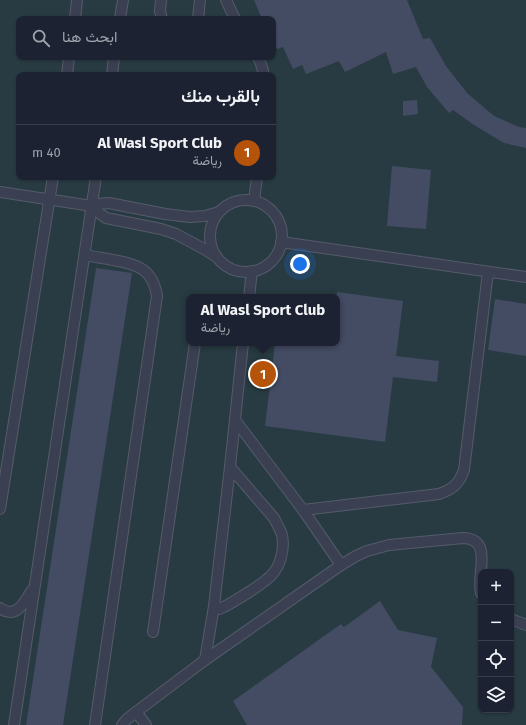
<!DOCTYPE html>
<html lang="ar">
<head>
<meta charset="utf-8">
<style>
  :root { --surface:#1c2232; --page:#292f3e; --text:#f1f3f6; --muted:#a0a4ac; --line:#3a3f4d; --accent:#b45309 }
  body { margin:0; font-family:"Fira Sans",Vazirmatn,sans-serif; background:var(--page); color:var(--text); direction:rtl }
  .controls { position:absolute; right:12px; bottom:12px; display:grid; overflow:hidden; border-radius:8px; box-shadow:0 1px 3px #0004 }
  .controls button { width:36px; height:36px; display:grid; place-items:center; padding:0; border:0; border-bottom:1px solid var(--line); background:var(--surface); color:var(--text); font:20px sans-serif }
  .you { position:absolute; left:300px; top:264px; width:14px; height:14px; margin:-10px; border:3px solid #fff; border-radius:50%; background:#1a73e8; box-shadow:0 0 0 6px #1a73e833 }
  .badge { display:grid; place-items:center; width:26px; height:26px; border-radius:50%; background:var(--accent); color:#fff; font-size:13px; font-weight:700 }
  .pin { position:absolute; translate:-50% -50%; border:2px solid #fff; box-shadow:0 1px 4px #0006 }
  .popup { position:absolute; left:186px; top:294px; width:154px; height:52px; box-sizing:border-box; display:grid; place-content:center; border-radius:8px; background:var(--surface); filter:drop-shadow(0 1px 3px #0005); font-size:13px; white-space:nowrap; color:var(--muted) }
  .popup b { font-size:15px; color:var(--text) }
  .popup::after { content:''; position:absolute; left:50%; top:100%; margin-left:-8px; border:8px solid transparent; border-top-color:var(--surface) }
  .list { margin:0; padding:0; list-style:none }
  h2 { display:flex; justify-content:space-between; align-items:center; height:52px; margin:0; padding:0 16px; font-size:17px }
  h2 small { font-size:13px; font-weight:400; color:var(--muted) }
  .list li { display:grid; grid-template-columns:26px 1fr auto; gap:12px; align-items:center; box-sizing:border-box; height:56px; padding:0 16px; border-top:1px solid var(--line) }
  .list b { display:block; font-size:15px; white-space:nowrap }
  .list p { margin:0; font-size:13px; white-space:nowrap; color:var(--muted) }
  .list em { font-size:13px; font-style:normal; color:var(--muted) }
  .icon { flex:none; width:22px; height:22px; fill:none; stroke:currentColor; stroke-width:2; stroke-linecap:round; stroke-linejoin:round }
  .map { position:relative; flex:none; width:526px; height:725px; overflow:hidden; direction:ltr }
  .search { position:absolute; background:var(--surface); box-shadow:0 1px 3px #0004; left:16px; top:16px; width:260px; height:44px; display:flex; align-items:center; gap:10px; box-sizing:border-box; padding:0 14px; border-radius:8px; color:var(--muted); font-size:15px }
  .panel { position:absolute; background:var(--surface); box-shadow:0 1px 3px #0004; left:16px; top:72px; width:260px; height:108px; border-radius:8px; direction:rtl }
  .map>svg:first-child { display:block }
  .green { fill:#283b42; fill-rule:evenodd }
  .building { fill:#444c64 }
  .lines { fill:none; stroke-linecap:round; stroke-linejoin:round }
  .lane-casing { stroke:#555b6b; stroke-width:12 }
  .lane { stroke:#3a4051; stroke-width:10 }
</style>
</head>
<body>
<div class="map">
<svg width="526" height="725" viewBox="0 0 526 725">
  <rect width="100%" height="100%" fill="#252d42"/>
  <!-- green -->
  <path class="green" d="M0,0H526V725H0ZM19,19H273V57H19ZM19,75H273V177H19ZM189,297H337V343H189ZM481,572H511V710H481Z"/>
  <!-- building -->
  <g class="building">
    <path d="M254,0H407L423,39L430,38L446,66L467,93L494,116L519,127L526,128V148L504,143L474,125L453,110L449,113L427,87L416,67L393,74L386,52L345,72L339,61L306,74L302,65L293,69L283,47L277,49L273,39V19H262Z"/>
    <path d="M417,100L418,114L403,116V101Z"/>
    <path d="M392,166L431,170L426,229L387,226Z"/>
    <path d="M96,268L132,273L63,725H26Z"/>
    <path d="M337,292L403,301L396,356L439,361L437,382L393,377L385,442L265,426L275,343H337Z"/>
    <path d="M495,299L526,304V356L488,350Z"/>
    <path d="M380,601L398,630L437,638L431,667L463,707L462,725H247L233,701L341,624L344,627Z"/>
  </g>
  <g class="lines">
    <defs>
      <g id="lane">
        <path d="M161,0L160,11L162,19"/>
        <path d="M226,0L235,19"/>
        <path d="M75,19L77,0"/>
        <path d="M120,19L123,0"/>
        <path d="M198,19L200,0"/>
        <path d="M258,57L261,64L264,75"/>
        <path d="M67,75L69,57"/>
        <path d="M112,75L114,57"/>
        <path d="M0,192L92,206L98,204L109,203L165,214L190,217L205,216L219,212"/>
        <circle cx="246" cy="236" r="36"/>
        <path d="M254,201L257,177"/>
        <path d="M92,206L96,211L106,218L161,229L176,234L204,249L215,256"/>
        <path d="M281,242L526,277"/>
        <path d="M85,255C94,257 104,258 113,260C137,264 153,269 157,296L95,725"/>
        <path d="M249,297L252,271"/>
        <path d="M235,420L303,510L341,565"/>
        <path d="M230,467L274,518C277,524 280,529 282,535C285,551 280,570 266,580C254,590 238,599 224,607L219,609L214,606L230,467L243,343"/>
        <path d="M0,509L53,177"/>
        <path d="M303,510L439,494C453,489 459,484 464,470L488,272"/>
        <path d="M0,608C16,620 25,602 32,590"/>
        <path d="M511,619L526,625"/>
        <path d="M153,632L195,343"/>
        <path d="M205,660L214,606"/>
        <path d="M136,712L146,725"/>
        <path d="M14,725L96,177"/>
        <path d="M122,725L126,720L136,712L205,660L341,565L356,556L367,551L389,545L463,538C494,539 476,574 481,593"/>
      </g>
    </defs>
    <!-- lane casing -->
    <use href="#lane" class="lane-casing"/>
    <!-- lane -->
    <use href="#lane" class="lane"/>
  </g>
</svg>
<div class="controls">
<button>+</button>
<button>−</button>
<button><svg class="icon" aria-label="locate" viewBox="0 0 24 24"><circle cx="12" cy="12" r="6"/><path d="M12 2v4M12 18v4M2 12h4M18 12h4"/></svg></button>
<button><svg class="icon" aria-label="layers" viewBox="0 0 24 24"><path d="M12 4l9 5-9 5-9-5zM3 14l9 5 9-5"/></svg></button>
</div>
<div class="you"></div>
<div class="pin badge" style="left:263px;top:374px">1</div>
<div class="popup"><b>Al Wasl Sport Club</b>رياضة</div>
<div class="search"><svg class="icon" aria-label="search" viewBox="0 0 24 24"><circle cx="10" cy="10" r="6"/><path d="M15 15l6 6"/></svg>ابحث هنا</div>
<section class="panel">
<h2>بالقرب منك<small></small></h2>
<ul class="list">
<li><span class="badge">1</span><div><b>Al Wasl Sport Club</b><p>رياضة</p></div><em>40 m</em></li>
</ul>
</section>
</div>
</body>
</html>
